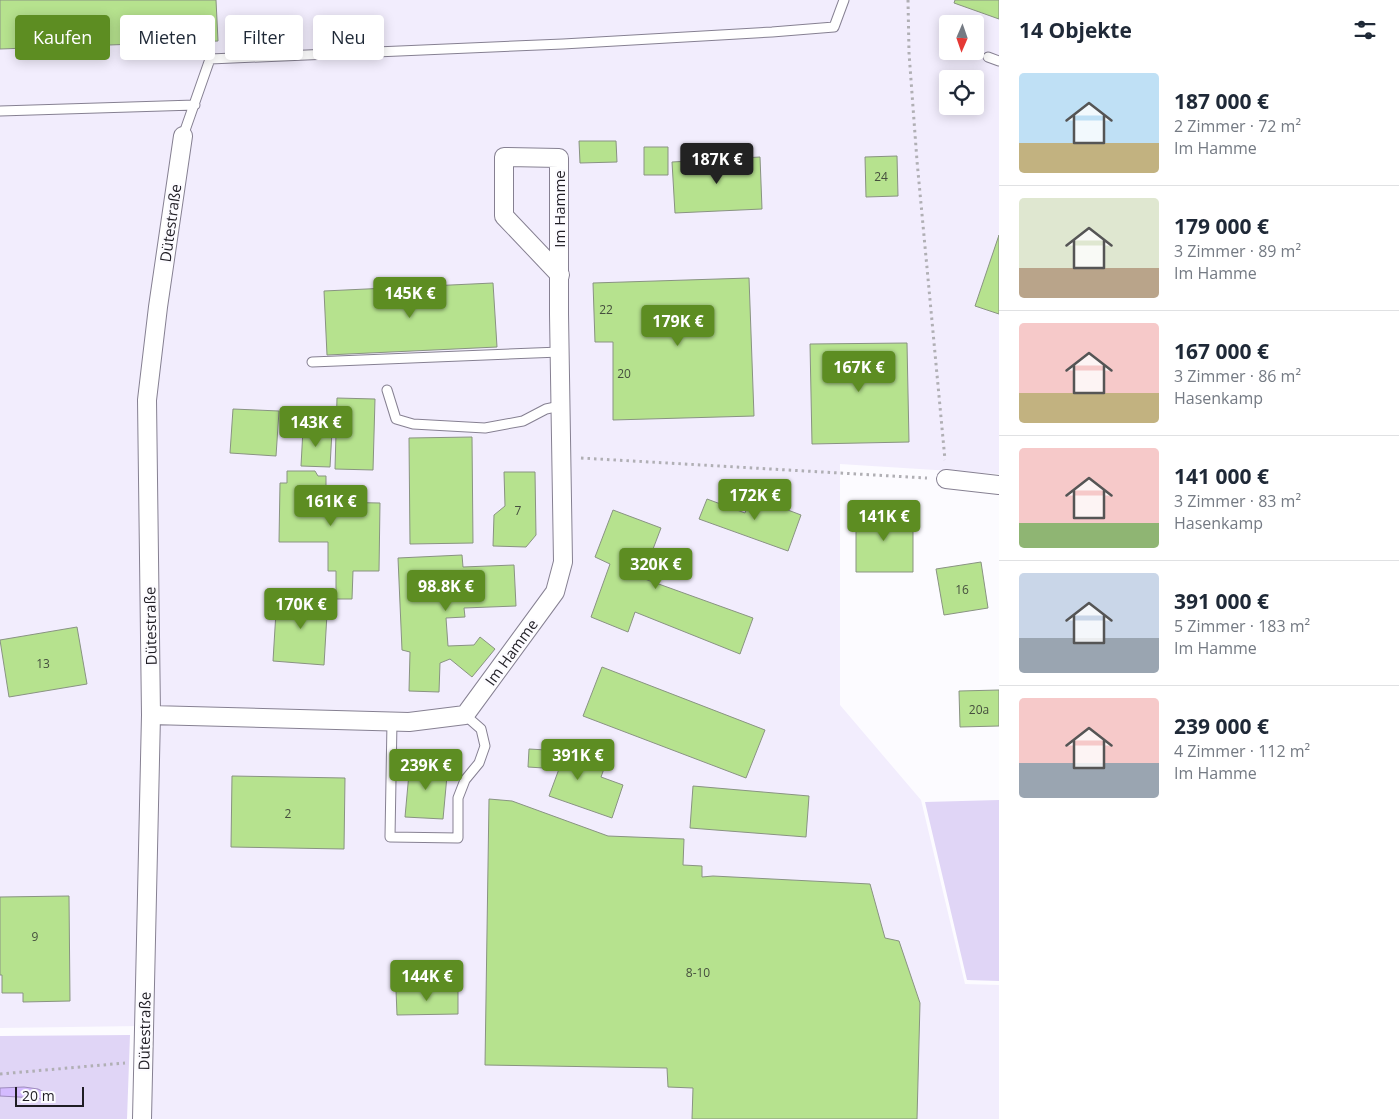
<!DOCTYPE html>
<html lang="de">
<head>
<meta charset="utf-8">
<style>
  body { margin:0; font-family:"Open Sans",sans-serif; background:#f6f6f7; color:#1f2937; height:100vh; display:flex; flex-direction:column; font-size:19px; white-space:nowrap }
  * { box-sizing:border-box; margin:0 }
  p { font-size:16px; color:#747a83 }
  .icon { flex:none; width:28px; height:28px; fill:none; stroke:currentColor; stroke-width:2; stroke-linecap:round; stroke-linejoin:round }
  .map { position:relative; flex:1; overflow:hidden }
  .details { display:flex; flex-direction:column; background:#fff; width:400px }
  .details>* { flex:none }
  .top-card { position:absolute; left:15px; top:15px; width:475px; height:45px; display:flex; gap:10px }
  .needle { width:32px; rotate:182deg }
  .tools { position:absolute; left:939px; top:15px; display:grid; gap:10px }
  .tools a { display:grid; place-items:center; width:45px; height:45px; border-radius:5px; background:#fff; box-shadow:0 2px 12px #0003; font-size:25px }
  .scale { position:absolute; left:15px; bottom:12px; width:69px; box-sizing:border-box; padding-left:5px; border:2px solid #1f1d24; border-top:0; font-size:14px; line-height:18px; white-space:nowrap; color:#1f1d24; -webkit-text-stroke:4px #fcfbff; paint-order:stroke }
  .price { position:absolute; translate:-50% -42px; padding:0 11px; border-radius:5px; background:#5d8d22; color:#fff; font-size:16px; line-height:32px; filter:drop-shadow(0 1px 2px #0008) }
  .price::after { content:''; position:absolute; left:50%; top:30px; width:15px; height:11px; margin-left:-8px; background:inherit; clip-path:polygon(0 0,100% 0,50% 100%) }
  .price.current { background:#222; color:#fff }
  ul { padding:0; list-style:none }
  li { display:flex; align-items:center; gap:15px; height:125px; padding:0 20px }
  li+li { border-top:1px solid #e0e1e3 }
  li span { display:grid; place-items:center; flex:none; width:140px; height:100px; border-radius:5px; color:#555 }
  li>.icon { margin-inline-start:auto }
  span .icon { width:60px; height:60px; fill:#fffc; stroke-width:1 }
  li b { font-size:21px }
  h2 { display:flex; justify-content:space-between; align-items:center; height:60px; padding:0 20px; font-size:21px }
  .pill { padding:0 18px; border-radius:5px; background:#fff; box-shadow:0 2px 12px #0003; font-size:18px; line-height:45px }
  .pill.current { background:#5d8d22; color:#fff }
  main { display:flex; flex:1; min-height:0 }
  .map>svg:first-child { display:block }
  .built { fill:#f2edfd; fill-rule:evenodd }
  .green { fill:#e0d5f6 }
  .water { fill:#d4bbff; stroke:#9e8cbd }
  .building { fill:#b6e28e; stroke:#899382 }
  .lines { fill:none; stroke-linecap:round; stroke-linejoin:round }
  .service-casing { stroke:#868092; stroke-width:11 }
  .minor-casing { stroke:#868092; stroke-width:20 }
  .path { stroke:#b0afb4; stroke-width:3; stroke-dasharray:2.5 4; stroke-linecap:butt }
  .service { stroke:#fff; stroke-width:9 }
  .minor { stroke:#fff; stroke-width:18 }
  .labels { text-anchor:middle; dominant-baseline:central; stroke-width:4.5; stroke-linejoin:round; paint-order:stroke }
  .number-label { font-size:12px; fill:#454e3e }
  .street-label { font-size:15px; fill:#1f1d24; stroke:#fcfbff }
</style>
</head>
<body>
<main>
<div class="map">
<svg width="999" height="1119" viewBox="0 0 999 1119">
  <rect width="100%" height="100%" fill="#fcfbff"/>
  <path class="built" d="M0 0H999V474L840 464V705L921 800 965 984 999 985V1119H137L140 1026 0 1028ZM948 24H975V51H948ZM948 79H975V106H948Z"/>
  <path class="green" d="M999 800V981L967 980 925 802Z
    M130 1035 127 1119H0V1036Z"/>
  <path class="water" d="M24 1087 38 1089 54 1097 50 1102 37 1098 0 1096V1088Z"/>
  <path class="building" d="M0 0H216L218 41 0 49Z
    M955 0H999V19L954 3Z
    M579 141H616L617 162 580 163Z
    M644 147H668V175H644Z
    M897 156 898 196 866 197 865 157Z
    M760 157 762 209 675 213 672 162Z
    M999 235V314L975 306Z
    M749 278 754 416 613 420V342H595L593 283Z
    M493 283 497 347 327 355 324 291Z
    M907 343 909 442 812 444 810 344Z
    M337 398 375 399 373 470 335 469Z
    M233 409 279 411 276 456 230 453Z
    M303 429 332 431 330 467 301 466Z
    M472 437 473 543 410 544 409 438Z
    M287 471H315L318 476H326V502L380 503 379 571H353L352 599H336V571H328V542H279L280 483H287Z
    M504 472H535L536 535 526 547 493 546 494 515 505 506Z
    M751 496 801 515 788 551 699 519 707 499 745 513Z
    M613 510 661 528 642 578 753 618 740 654 635 612 628 632 591 617 610 564 595 557Z
    M856 513H913V572H856Z
    M462 555 463 567 514 565 516 606 464 608 465 617 446 618 448 646 474 645 480 637 495 649 472 677 450 659 440 663 439 692 409 691 410 652 402 650 398 558Z
    M981 562 988 608 944 615 936 569Z
    M277 595 328 597 324 665 273 661Z
    M77 627 87 684 9 697 0 640Z
    M602 667 765 730 746 778 583 716Z
    M999 690V726L960 727 959 691Z
    M529 749 564 751 605 766 601 777 623 785 612 818 549 796 559 769 528 767Z
    M410 762 448 765 443 819 405 817Z
    M232 776 345 778 344 849 231 847Z
    M693 786 809 796 806 837 690 828Z
    M489 799 512 801 608 836 684 839 683 865 702 866V877L713 876 870 884 885 938 899 941 920 1003 917 1119H692L693 1088 668 1087 667 1068 485 1065Z
    M69 896 70 1001 23 1002V993H2V975H0V897Z
    M458 989V1014L397 1015 396 990Z"/>
  <g class="lines">
    <g class="service-casing">
      <path id="service" d="M988 57 999 61
        M0 111 195 105
        M183 136 210 59 563 44 772 32 834 27 844 0
        M312 362 560 352
        M387 390 396 419 413 424 485 428 523 421 546 409 560 406
        M392 722 390 837 458 838V798L465 780 479 763 485 746 481 729 465 715"/>
    </g>
    <g class="minor-casing">
      <path id="minor" d="M946 479 999 485
        M151 715 409 722 465 715 555 592 563 562 559 314V158L504 157V216L560 275
        M142 1119 151 715 147 400 158 307 183 136"/>
    </g>
    <path class="path" d="M908 0 909 53 917 161 945 460
      M581 458 927 478
      M0 1074 125 1063"/>
    <use href="#service" class="service"/>
    <use href="#minor" class="minor"/>
  </g>
  <g class="labels">
    <g class="number-label">
      <text x="881" y="176">24</text>
      <text x="606" y="309">22</text>
      <text x="624" y="373">20</text>
      <text x="518" y="510">7</text>
      <text x="962" y="589">16</text>
      <text x="43" y="663">13</text>
      <text x="979" y="709">20a</text>
      <text x="288" y="813">2</text>
      <text x="35" y="936">9</text>
      <text x="698" y="972">8-10</text>
    </g>
    <g class="street-label">
      <text transform="translate(559 209) rotate(-90)">Im Hamme</text>
      <text transform="translate(170 223) rotate(-82)">Dütestraße</text>
      <text transform="translate(150 626) rotate(-91)">Dütestraße</text>
      <text transform="translate(511 652) rotate(-54)">Im Hamme</text>
      <text transform="translate(144 1031) rotate(-89)">Dütestraße</text>
    </g>
  </g>
</svg>
<div class="tools">
<a><svg class="needle" viewBox="-14 -14 28 28"><path d="M0-13l5 13h-10z" fill="#e53935"/><path d="M0 13l5-13h-10z" fill="#747a83"/></svg></a>
<a><svg class="icon" aria-label="locate" viewBox="0 0 24 24"><circle cx="12" cy="12" r="6"/><path d="M12 2v4M12 18v4M2 12h4M18 12h4"/></svg></a>
</div>
<div class="scale">20 m</div>
<b class="price current" style="left:717px;top:185px">187K €</b>
<b class="price" style="left:410px;top:319px">145K €</b>
<b class="price" style="left:678px;top:347px">179K €</b>
<b class="price" style="left:859px;top:393px">167K €</b>
<b class="price" style="left:316px;top:448px">143K €</b>
<b class="price" style="left:755px;top:521px">172K €</b>
<b class="price" style="left:331px;top:527px">161K €</b>
<b class="price" style="left:884px;top:542px">141K €</b>
<b class="price" style="left:656px;top:590px">320K €</b>
<b class="price" style="left:446px;top:612px">98.8K €</b>
<b class="price" style="left:301px;top:630px">170K €</b>
<b class="price" style="left:578px;top:781px">391K €</b>
<b class="price" style="left:426px;top:791px">239K €</b>
<b class="price" style="left:427px;top:1002px">144K €</b>
<div class="top-card">
<a class="pill current">Kaufen</a>
<a class="pill">Mieten</a>
<a class="pill">Filter</a>
<a class="pill">Neu</a>
</div>
</div>
<section class="details">
<h2>14 Objekte<svg class="icon" aria-label="filters" viewBox="0 0 24 24"><path d="M4 7h16M4 17h16"/><circle cx="9" cy="7" r="2"/><circle cx="15" cy="17" r="2"/></svg></h2>
<ul>
<li><span style="background:linear-gradient(#bfe0f5 70%,#c2b280 0)"><svg class="icon" aria-label="home" viewBox="0 0 24 24"><path d="M3 11l9-7 9 7M6 9v11h12V9"/></svg></span><div><b>187 000 €</b><p>2 Zimmer · 72 m²</p><p>Im Hamme</p></div></li>
<li><span style="background:linear-gradient(#dfe7d0 70%,#b9a48a 0)"><svg class="icon" aria-label="home" viewBox="0 0 24 24"><path d="M3 11l9-7 9 7M6 9v11h12V9"/></svg></span><div><b>179 000 €</b><p>3 Zimmer · 89 m²</p><p>Im Hamme</p></div></li>
<li><span style="background:linear-gradient(#f6c9c9 70%,#c2b280 0)"><svg class="icon" aria-label="home" viewBox="0 0 24 24"><path d="M3 11l9-7 9 7M6 9v11h12V9"/></svg></span><div><b>167 000 €</b><p>3 Zimmer · 86 m²</p><p>Hasenkamp</p></div></li>
<li><span style="background:linear-gradient(#f6c9c9 75%,#8fb573 0)"><svg class="icon" aria-label="home" viewBox="0 0 24 24"><path d="M3 11l9-7 9 7M6 9v11h12V9"/></svg></span><div><b>141 000 €</b><p>3 Zimmer · 83 m²</p><p>Hasenkamp</p></div></li>
<li><span style="background:linear-gradient(#c9d6e8 65%,#9aa5b1 0)"><svg class="icon" aria-label="home" viewBox="0 0 24 24"><path d="M3 11l9-7 9 7M6 9v11h12V9"/></svg></span><div><b>391 000 €</b><p>5 Zimmer · 183 m²</p><p>Im Hamme</p></div></li>
<li><span style="background:linear-gradient(#f6c9c9 65%,#9aa5b1 0)"><svg class="icon" aria-label="home" viewBox="0 0 24 24"><path d="M3 11l9-7 9 7M6 9v11h12V9"/></svg></span><div><b>239 000 €</b><p>4 Zimmer · 112 m²</p><p>Im Hamme</p></div></li>
</ul>
</section>
</main>
</body>
</html>
